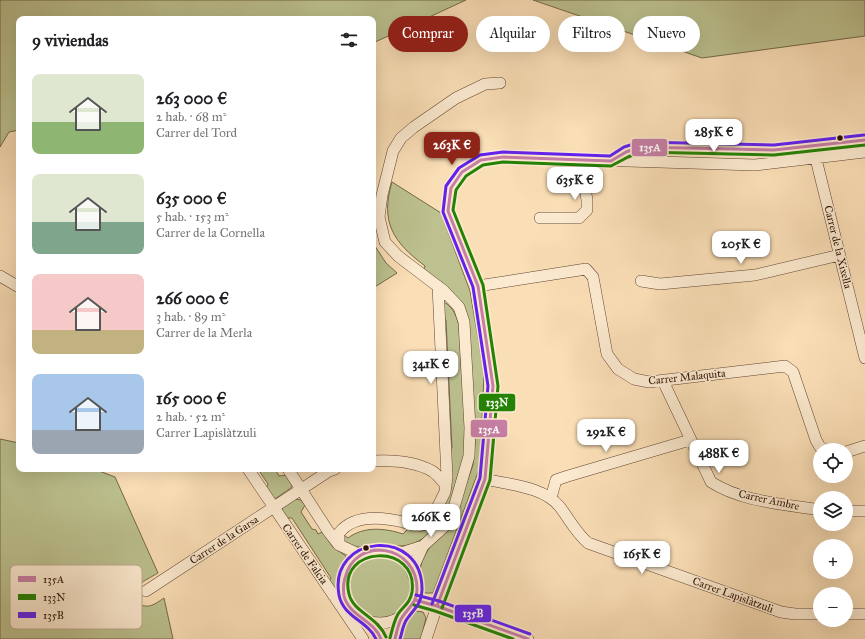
<!DOCTYPE html>
<html lang="es">
<head>
<meta charset="utf-8">
<style>
  body { margin:0; font-family:"IM FELL Great Primer",serif; background:#f2f2f2; color:#202124; height:100vh; display:flex; flex-direction:column; font-size:15px; white-space:nowrap }
  * { box-sizing:border-box; margin:0 }
  p { font-size:13px; color:#757577 }
  .icon { flex:none; width:22px; height:22px; fill:none; stroke:currentColor; stroke-width:2; stroke-linecap:round; stroke-linejoin:round }
  .map { position:relative; flex:1; overflow:hidden }
  .details { position:absolute; left:16px; top:16px; width:360px; height:456px; display:flex; flex-direction:column; background:#fff; border-radius:8px; box-shadow:0 4px 16px #0002 }
  .details>* { flex:none }
  .guide { position:absolute; left:388px; top:16px; width:380px; height:36px; display:flex; gap:8px }
  .buttons { position:absolute; left:813px; top:443px; display:grid; gap:8px }
  .buttons a { display:grid; place-items:center; width:40px; height:40px; border-radius:50%; background:#fff; box-shadow:0 4px 16px #0002; font-size:20px }
  .price { position:absolute; translate:-50% -34px; padding:0 9px; border-radius:8px; background:#fff; color:#222; font-size:13px; line-height:26px; filter:drop-shadow(0 1px 2px #0008) }
  .price::after { content:''; position:absolute; left:50%; top:24px; width:12px; height:9px; margin-left:-6px; background:inherit; clip-path:polygon(0 0,100% 0,50% 100%) }
  .price.current { background:#8f2418; color:#fff }
  ul { padding:0; list-style:none }
  li { display:flex; align-items:center; gap:12px; height:100px; padding:0 16px }
  li span { display:grid; place-items:center; flex:none; width:112px; height:80px; border-radius:8px; color:#555 }
  li>.icon { margin-inline-start:auto }
  span .icon { width:48px; height:48px; fill:#fffc; stroke-width:1 }
  li b { font-size:17px }
  h2 { display:flex; justify-content:space-between; align-items:center; height:48px; padding:0 16px; font-size:17px }
  .pill { padding:0 14px; border-radius:18px; background:#fff; box-shadow:0 4px 16px #0002; font-size:14px; line-height:36px }
  .pill.current { background:#8f2418; color:#fff }
  .map>svg:first-child { display:block }
  .green { fill:#bcc18f; stroke:#746949 }
  .lines { fill:none; stroke-linecap:round; stroke-linejoin:round }
  .minor-casing { stroke:#604430; stroke-width:12 }
  .minor { stroke:#fcead0; stroke-width:11 }
  .bus-1-casing { stroke:#fcead0; stroke-width:6 }
  .bus-2-casing { stroke:#fcead0; stroke-width:6 }
  .bus-3-casing { stroke:#fcead0; stroke-width:6 }
  .bus-1 { stroke:#c67ea5; stroke-width:3 }
  .bus-2 { stroke:#248204; stroke-width:3 }
  .bus-3 { stroke:#6321f0; stroke-width:3 }
  .bus-dot { fill:#2c1103; stroke:#fcead0; stroke-width:1.5 }
  .labels { text-anchor:middle; dominant-baseline:central; stroke-width:3; stroke-linejoin:round; paint-order:stroke }
  .street-label { font-size:11px; fill:#2c1103; stroke:#fcead0 }
  .key { fill:#fcead0; stroke:#bea992; stroke-width:1 }
  .key-label { font-size:11px; fill:#2c1103 }
  .line-badge { stroke:#fcead0; stroke-width:1.5 }
  .badge-label { font-size:11px; text-anchor:middle; font-weight:bold; fill:#fff }
</style>
</head>
<body>
<div class="map">
<svg width="865" height="639" viewBox="0 0 865 639">
  <rect width="100%" height="100%" fill="#fadeb6"/>
  <filter id="stains"><feTurbulence type="fractalNoise" baseFrequency=".005" numOctaves="4"/><feColorMatrix values="0 0 0 0 .2 0 0 0 0 .09 0 0 0 0 .02 0 0 0 .5 -.17"/></filter>
  <radialGradient id="worn" r=".72"><stop offset=".6" stop-color="#630" stop-opacity="0"/><stop offset="1" stop-color="#630" stop-opacity=".3"/></radialGradient>
  <path class="green" d="M0 0H466L373 43V19H19V130L9 132 0 147Z
    M533 0H865V36L702 58Z
    M392 182 441 213 470 291 484 374 480 467 433 593H425L421 588 420 570 422 561 429 548 452 524 473 465 475 442 468 323 423 271 425 266C393 242 380 222 392 182Z
    M373 243 386 263 397 273 373 288Z
    M444 302C453 307 457 317 459 326L466 441C464 461 454 503 443 520 436 531 422 541 409 545 399 547 389 545 379 545 361 546 362 550 343 543L344 535 348 538C364 526 385 528 403 534L408 529C415 529 423 531 430 528 444 520 445 469 446 453L452 448 446 320 438 316Z
    M0 439 19 443V469H94L115 477 158 573C145 581 128 586 138 603 148 610 155 604 164 598L173 639H0Z
    M258 469H275L279 476 287 475 292 485V487L275 499 265 491 268 484Z
    M295 499 301 500 305 505 301 512 312 529 316 530 318 534 322 532 333 547 346 556V562L339 576 337 593 327 585 331 578 292 518H284L281 513 283 507Z
    M348 587a31 31 0 1 1 62 0a31 31 0 1 1-62 0Z
    M416 611 423 612 426 618 421 639H396L400 628Z"/>
  <g class="lines">
    <g class="minor-casing">
      <path id="minor" d="M816 159 865 358
        M611 161 626 152 640 147 774 150 810 147 865 140
        M540 218H579L587 210V200L580 160
        M0 276 19 287
        M641 281 660 284 755 275 840 255
        M478 286 586 269 593 277 607 354 618 369 634 379 649 382 785 366 793 372 816 440 820 447 826 450
        M663 381 711 482C742 502 784 504 820 510
        M846 452 865 446
        M373 461C392 460 416 462 432 471 437 474 442 481 446 485
        M248 469 363 639
        M288 469 328 531 339 545 361 555
        M485 479C509 485 543 486 560 507 569 519 576 533 588 543L781 612 795 614H820
        M551 498 556 480 568 476 690 440
        M846 511H865
        M339 545V533C354 514 382 517 403 522 408 523 414 526 418 526 422 526 427 523 430 522L445 492 447 477 438 286
        M423 546 445 526 453 511 469 456 470 428 464 322 459 307 444 291 398 256 385 242 379 217 382 195 393 151 401 138 414 127 456 98 485 84 500 83
        M343 586a37 37 0 1 1 74 0a37 37 0 1 1-74 0Z
        M398 554 423 546 413 568
        M146 591 329 471 335 469
        M415 600 437 606 528 639
        M846 614H865
        M368 622 380 635 381 639
        M395 639 401 617
        M426 639 437 606 485 479 493 386 478 286 448 211 451 188 462 172 481 160 503 157 755 165 865 152"/>
    </g>
    <use href="#minor" class="minor"/>
    <g class="bus-1-casing">
      <path id="bus-1" d="M415 600 437 606 528 639
        M437 606 485 479 493 386 478 286 448 211 451 188 462 172 481 160 503 157 611 161 626 152 640 147 774 150 865 140
        M381 639C374 620 349 616 344 596 343 589 343 584 345 578 355 535 418 544 417 590 417 602 409 607 403 616 398 622 397 632 395 639"/>
    </g>
    <g class="bus-2-casing">
      <path id="bus-2" d="M414 605 435 611 513 639
        M442 608 490 480 498 386 483 285 453 210 456 190 466 176 483 165 503 162 611 166 628 157 641 152 774 155 865 145
        M386 637C378 617 353 612 349 594 337 545 419 542 412 592 410 604 403 606 398 614 394 621 392 630 390 638"/>
    </g>
    <g class="bus-3-casing">
      <path id="bus-3" d="M416 595 439 601 530 634
        M432 604 480 478 488 386 473 287 443 212 446 186 459 168 480 155 503 152 610 156 624 147 640 142 774 145 864 135
        M376 639C368 621 343 617 339 595 328 534 423 526 422 590 422 603 414 609 407 619 403 624 402 633 400 639"/>
    </g>
    <use href="#bus-1" class="bus-1"/>
    <use href="#bus-2" class="bus-2"/>
    <use href="#bus-3" class="bus-3"/>
  </g>
  <g class="bus-dot">
    <circle cx="840" cy="138" r="3.5"/>
    <circle cx="366" cy="548" r="3.5"/>
  </g>
  <g class="labels">
    <g class="street-label">
      <text transform="translate(838 247) rotate(76)">Carrer de la Xixella</text>
      <text transform="translate(687 377) rotate(-6)">Carrer Malaquita</text>
      <text transform="translate(769 500) rotate(12)">Carrer Ambre</text>
      <text transform="translate(224 540) rotate(-33)">Carrer de la Garsa</text>
      <text transform="translate(305 554) rotate(55)">Carrer de Falcia</text>
      <text transform="translate(733 595) rotate(20)">Carrer Lapislàtzuli</text>
    </g>
  </g>
  <rect x="10" y="565" width="132" height="64" rx="6" class="key"/>
  <rect x="18" y="576" width="18" height="6" fill="#c67ea5"/>
  <rect x="18" y="594" width="18" height="6" fill="#248204"/>
  <rect x="18" y="612" width="18" height="6" fill="#6321f0"/>
  <g class="key-label">
    <text x="43" y="583">135A</text>
    <text x="43" y="601">133N</text>
    <text x="43" y="619">135B</text>
  </g>
  <g class="line-badge">
    <rect x="631" y="138" width="37" height="19" rx="4" fill="#c67ea5"/>
    <rect x="478" y="393" width="38" height="19" rx="4" fill="#248204"/>
    <rect x="470" y="419" width="38" height="19" rx="4" fill="#c67ea5"/>
    <rect x="454" y="604" width="38" height="19" rx="4" fill="#6321f0"/>
  </g>
  <g class="badge-label">
    <text x="650" y="151">135A</text>
    <text x="497" y="406">133N</text>
    <text x="489" y="433">135A</text>
    <text x="473" y="617">135B</text>
  </g>
  <rect width="100%" height="100%" filter="url(#stains)"/>
  <rect width="100%" height="100%" fill="url(#worn)"/>
</svg>
<div class="buttons">
<a><svg class="icon" aria-label="locate" viewBox="0 0 24 24"><circle cx="12" cy="12" r="6"/><path d="M12 2v4M12 18v4M2 12h4M18 12h4"/></svg></a>
<a><svg class="icon" aria-label="layers" viewBox="0 0 24 24"><path d="M12 4l9 5-9 5-9-5zM3 14l9 5 9-5"/></svg></a>
<a>+</a>
<a>−</a>
</div>
<b class="price" style="left:714px;top:153px">285K €</b>
<b class="price current" style="left:452px;top:166px">263K €</b>
<b class="price" style="left:575px;top:201px">635K €</b>
<b class="price" style="left:741px;top:265px">205K €</b>
<b class="price" style="left:431px;top:385px">341K €</b>
<b class="price" style="left:606px;top:453px">292K €</b>
<b class="price" style="left:719px;top:474px">488K €</b>
<b class="price" style="left:431px;top:538px">266K €</b>
<b class="price" style="left:642px;top:575px">165K €</b>
<div class="guide">
<a class="pill current">Comprar</a>
<a class="pill">Alquilar</a>
<a class="pill">Filtros</a>
<a class="pill">Nuevo</a>
</div>
<section class="details">
<h2>9 viviendas<svg class="icon" aria-label="filters" viewBox="0 0 24 24"><path d="M4 7h16M4 17h16"/><circle cx="9" cy="7" r="2"/><circle cx="15" cy="17" r="2"/></svg></h2>
<ul>
<li><span style="background:linear-gradient(#dfe7d0 60%,#8fb573 0)"><svg class="icon" aria-label="home" viewBox="0 0 24 24"><path d="M3 11l9-7 9 7M6 9v11h12V9"/></svg></span><div><b>263 000 €</b><p>2 hab. · 68 m²</p><p>Carrer del Tord</p></div></li>
<li><span style="background:linear-gradient(#dfe7d0 60%,#7fa58c 0)"><svg class="icon" aria-label="home" viewBox="0 0 24 24"><path d="M3 11l9-7 9 7M6 9v11h12V9"/></svg></span><div><b>635 000 €</b><p>5 hab. · 153 m²</p><p>Carrer de la Cornella</p></div></li>
<li><span style="background:linear-gradient(#f6c9c9 70%,#c2b280 0)"><svg class="icon" aria-label="home" viewBox="0 0 24 24"><path d="M3 11l9-7 9 7M6 9v11h12V9"/></svg></span><div><b>266 000 €</b><p>3 hab. · 89 m²</p><p>Carrer de la Merla</p></div></li>
<li><span style="background:linear-gradient(#a9c7e8 70%,#9aa5b1 0)"><svg class="icon" aria-label="home" viewBox="0 0 24 24"><path d="M3 11l9-7 9 7M6 9v11h12V9"/></svg></span><div><b>165 000 €</b><p>2 hab. · 52 m²</p><p>Carrer Lapislàtzuli</p></div></li>
</ul>
</section>
</div>
</body>
</html>
